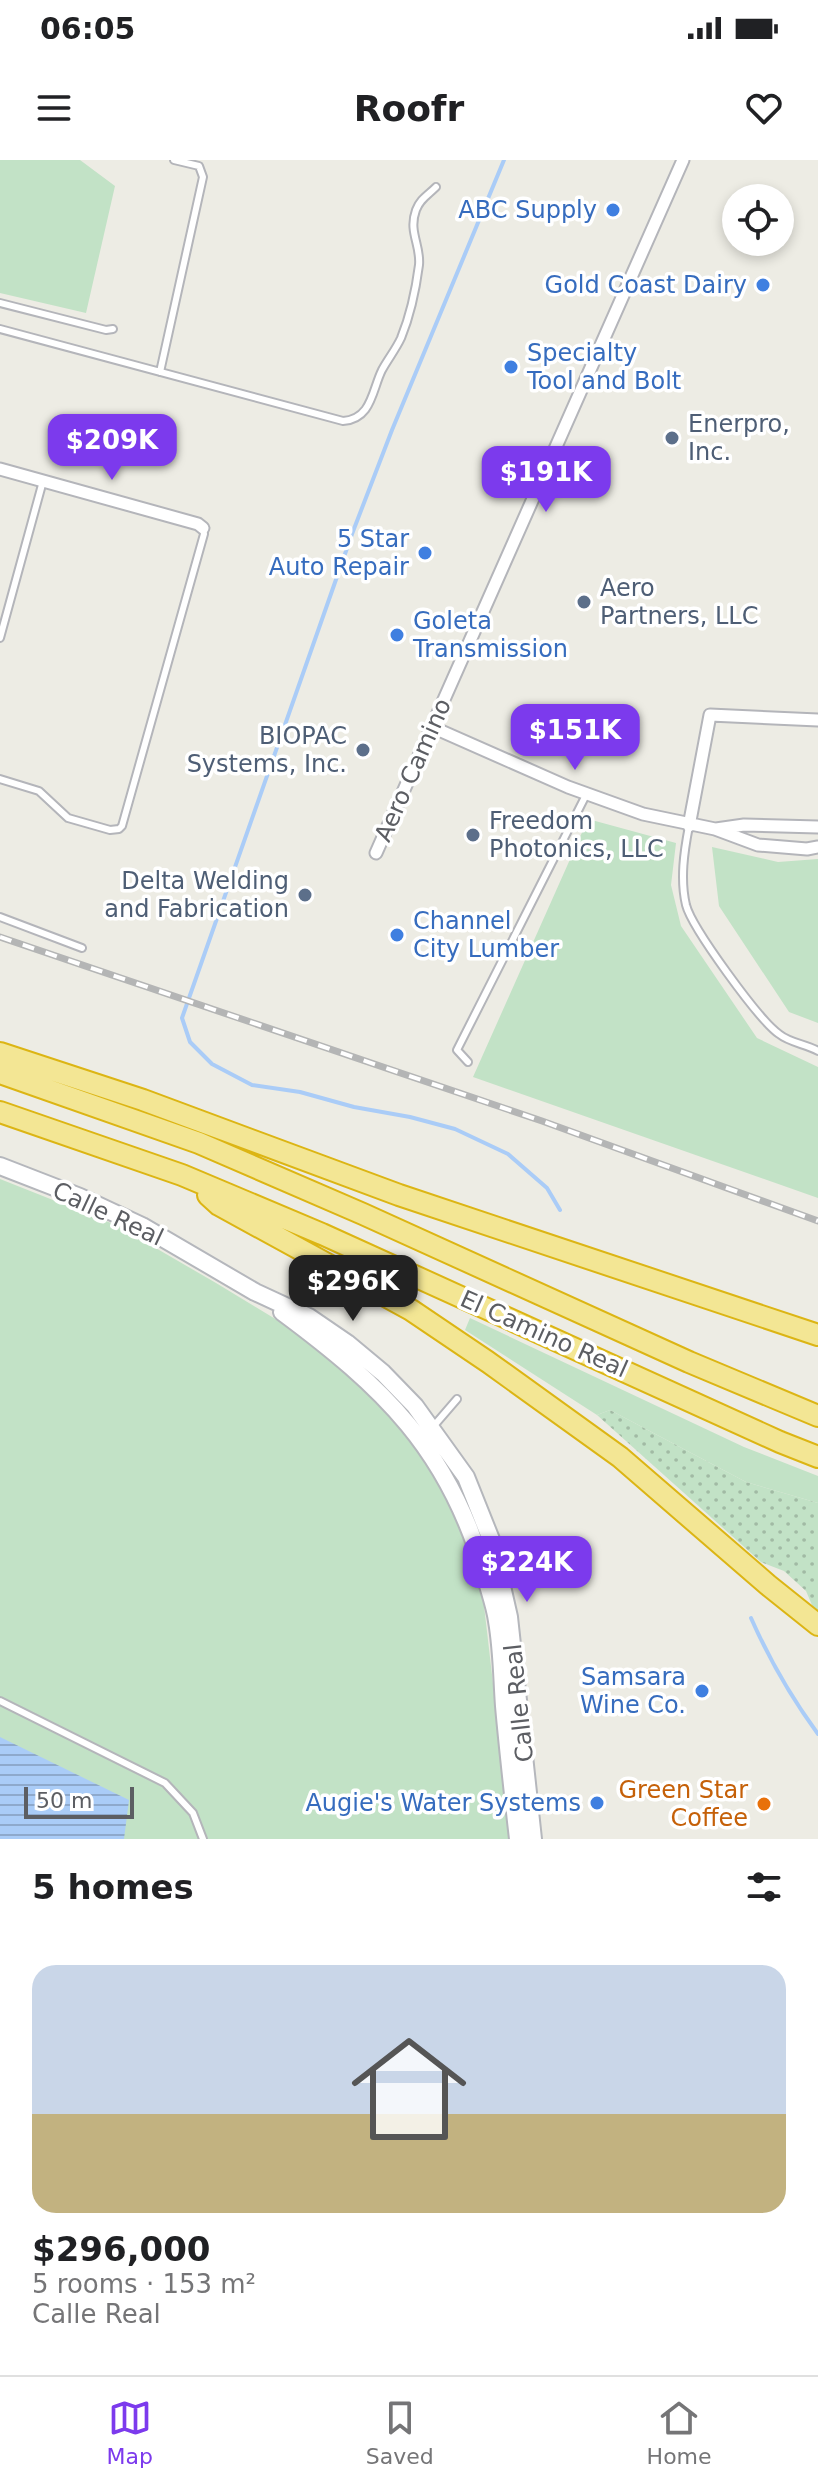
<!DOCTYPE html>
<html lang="en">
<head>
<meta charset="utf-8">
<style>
  body { margin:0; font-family:"DejaVu Sans",sans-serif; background:#f6f6f6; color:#202124; height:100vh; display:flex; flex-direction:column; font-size:30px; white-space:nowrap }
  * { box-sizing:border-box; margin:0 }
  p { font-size:26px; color:#757577 }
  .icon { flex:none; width:44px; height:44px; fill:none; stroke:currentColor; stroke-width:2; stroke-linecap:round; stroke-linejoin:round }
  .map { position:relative; height:1679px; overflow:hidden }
  .drawer { display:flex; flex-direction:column; background:#fff; flex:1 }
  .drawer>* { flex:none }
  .tools { position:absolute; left:722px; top:24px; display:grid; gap:16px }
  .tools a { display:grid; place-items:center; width:72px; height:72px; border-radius:50%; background:#fff; box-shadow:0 4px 12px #0003; font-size:40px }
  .scale { position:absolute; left:24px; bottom:20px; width:110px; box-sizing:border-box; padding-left:8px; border:4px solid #5c5e63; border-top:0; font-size:22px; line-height:28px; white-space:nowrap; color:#5c5e63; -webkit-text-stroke:6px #fff; paint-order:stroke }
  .price { position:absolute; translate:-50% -68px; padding:0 18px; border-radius:16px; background:#7c3aed; color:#fff; font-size:26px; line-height:52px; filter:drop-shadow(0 2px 4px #0008) }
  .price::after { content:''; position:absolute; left:50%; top:48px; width:24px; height:18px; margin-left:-12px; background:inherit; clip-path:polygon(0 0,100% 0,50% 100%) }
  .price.active { background:#222; color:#fff }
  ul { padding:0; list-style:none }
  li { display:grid; align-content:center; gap:16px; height:424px; padding:0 32px }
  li+li { border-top:2px solid #e0e0e0 }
  li span { display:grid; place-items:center; height:248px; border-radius:24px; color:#555 }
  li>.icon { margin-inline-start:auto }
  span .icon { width:144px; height:144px; fill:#fffc; stroke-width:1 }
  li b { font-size:34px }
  h2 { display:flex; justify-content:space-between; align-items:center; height:96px; padding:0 32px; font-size:34px }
  .status { display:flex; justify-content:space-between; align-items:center; height:56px; padding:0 40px; background:#fff; direction:ltr }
  .status svg { height:22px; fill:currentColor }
  header { display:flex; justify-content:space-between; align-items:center; height:104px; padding:0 32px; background:#fff; font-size:36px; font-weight:600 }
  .dock { display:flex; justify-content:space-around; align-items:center; height:112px; border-top:2px solid #e0e0e0; background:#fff; font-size:22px; color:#757577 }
  .dock a { display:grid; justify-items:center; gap:4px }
  .dock .active { color:#7c3aed }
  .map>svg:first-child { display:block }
  .green { fill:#c2e2c6 }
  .garden { fill:url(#garden-dots) }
  .water { fill:url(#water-rules) }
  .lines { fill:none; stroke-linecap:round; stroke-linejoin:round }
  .stream { stroke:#aaccf7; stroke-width:4 }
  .service-casing { stroke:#b4b5ba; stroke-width:10 }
  .minor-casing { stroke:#b4b5ba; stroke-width:15 }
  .secondary-casing { stroke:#b5b7bc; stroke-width:20 }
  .motorway-casing { stroke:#dcb514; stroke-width:24 }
  .service { stroke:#fff; stroke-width:6 }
  .minor { stroke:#fff; stroke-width:11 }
  .secondary { stroke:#fff; stroke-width:16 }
  .motorway { stroke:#f3e694; stroke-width:20 }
  .rail-casing { stroke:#b4b5b5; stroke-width:7 }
  .rail { stroke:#fff; stroke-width:4; stroke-dasharray:12; stroke-linecap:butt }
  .shop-dot { fill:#3f7fe0; stroke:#fff; stroke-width:3 }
  .service-dot { fill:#5c6f8a; stroke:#fff; stroke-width:3 }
  .food-dot { fill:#e8710a; stroke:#fff; stroke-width:3 }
  .labels { text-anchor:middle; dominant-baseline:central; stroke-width:7; stroke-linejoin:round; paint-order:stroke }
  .shop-label { font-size:24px; fill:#366cbe; stroke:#fff; text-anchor:end }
  .service-label { font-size:24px; fill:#4e5e75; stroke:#fff; text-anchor:start }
  .street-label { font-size:24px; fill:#5c5e63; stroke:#fff }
  .food-label { font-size:24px; fill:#c56008; stroke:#fff; text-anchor:end }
</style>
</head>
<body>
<div class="status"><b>06:05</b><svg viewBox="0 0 49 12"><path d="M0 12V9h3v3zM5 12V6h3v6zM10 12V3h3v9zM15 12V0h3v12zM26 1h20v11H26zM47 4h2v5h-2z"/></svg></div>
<header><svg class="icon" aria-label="menu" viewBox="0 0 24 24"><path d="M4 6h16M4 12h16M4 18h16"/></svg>Roofr<svg class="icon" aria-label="heart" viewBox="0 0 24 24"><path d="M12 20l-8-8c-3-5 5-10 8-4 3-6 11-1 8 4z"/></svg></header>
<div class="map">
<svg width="818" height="1679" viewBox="0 0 818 1679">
  <defs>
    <pattern id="garden-dots" width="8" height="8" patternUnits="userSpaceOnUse" patternTransform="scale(2)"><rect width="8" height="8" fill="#c2e2c6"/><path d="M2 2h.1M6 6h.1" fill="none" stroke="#a1baa4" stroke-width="1.8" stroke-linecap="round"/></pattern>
    <pattern id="water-rules" width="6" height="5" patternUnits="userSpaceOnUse" patternTransform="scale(2)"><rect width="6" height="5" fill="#aaccf7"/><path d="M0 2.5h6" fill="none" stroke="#8ea9cc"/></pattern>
  </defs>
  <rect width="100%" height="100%" fill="#edece4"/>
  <path class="green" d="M0 0H80L115 26 86 153 0 133Z
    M588 659 676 683 671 725 681 766 757 878 818 907V1038L473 917Z
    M712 687 778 702 818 699V863L789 852 719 746Z
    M0 1019 116 1065 216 1123 282 1163 344 1211 397 1261 436 1316 467 1378 483 1437 511 1679H0Z
    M470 1158 744 1287 818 1316V1343L746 1322 610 1250 597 1255 465 1170Z"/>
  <path class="garden" d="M610 1250 746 1322 818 1343V1451L812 1445 806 1431 784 1411 761 1402 597 1255Z"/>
  <path class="water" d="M0 1577 129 1640 124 1679H0Z"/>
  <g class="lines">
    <path class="stream" d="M504 0 392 270 352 374 182 858 190 882 212 904 252 925 300 932 354 947 410 957 455 969 508 994 547 1028 560 1050
      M751 1458C770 1501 790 1536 818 1574"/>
    <g class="service-casing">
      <path id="service" d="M0 143 106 170 113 169
        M0 169 343 261C372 259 372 230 382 210 388 199 396 189 401 178 410 156 416 128 419 105 421 85 408 72 416 50 420 39 428 35 436 27
        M160 212 203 17 199 6 174 0
        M0 478 43 321
        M0 619 39 631 68 658 110 670 119 669 122 666 204 374 203 368
        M689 666C684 692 680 719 686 745 692 768 759 860 779 874 790 883 806 884 818 891
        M0 757 82 788
        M468 902 457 890 586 635
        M432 1268 457 1239
        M0 1541 165 1623 193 1653 203 1679"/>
    </g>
    <g class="minor-casing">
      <path id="minor" d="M0 309 198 364 203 368
        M432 567 568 627 643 654 715 669 758 685 807 689 818 687
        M689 666 710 555 818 560
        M716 669 744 665 818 667
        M376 693 683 0"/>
    </g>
    <g class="secondary-casing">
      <path id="secondary" d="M0 1006 80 1037 142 1066 255 1132 309 1157 347 1183 383 1213 415 1246 466 1317 492 1382 509 1457 533 1679
        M282 1152C383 1227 449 1289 485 1415 489 1430 495 1446 497 1461 502 1489 502 1518 504 1546 508 1591 513 1635 518 1679"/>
    </g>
    <g class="motorway-casing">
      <path id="motorway" d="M0 893 143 940 399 1035 818 1175
        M0 913 199 983 363 1054 689 1202 818 1256
        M0 952 182 1015 322 1074 780 1282 818 1297
        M208 1035 219 1045 411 1150 488 1202 620 1297 768 1425 818 1465"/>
    </g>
    <use href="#service" class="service"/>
    <use href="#minor" class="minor"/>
    <use href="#secondary" class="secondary"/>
    <use href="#motorway" class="motorway"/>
    <g class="rail-casing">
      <path id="rail" d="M0 777 542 961 818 1061"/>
    </g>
    <use href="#rail" class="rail"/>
  </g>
  <g class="shop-dot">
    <circle cx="613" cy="50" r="8"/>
    <circle cx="763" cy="125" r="8"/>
    <circle cx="511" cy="207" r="8"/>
    <circle cx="425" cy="393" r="8"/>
    <circle cx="397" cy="475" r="8"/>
    <circle cx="397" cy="775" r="8"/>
    <circle cx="702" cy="1531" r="8"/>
    <circle cx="597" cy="1643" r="8"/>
  </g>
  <g class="service-dot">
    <circle cx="672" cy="278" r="8"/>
    <circle cx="584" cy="442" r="8"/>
    <circle cx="363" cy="590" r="8"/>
    <circle cx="473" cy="675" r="8"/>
    <circle cx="305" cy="735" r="8"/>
  </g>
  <circle class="food-dot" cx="764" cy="1644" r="8"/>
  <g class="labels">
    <g class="shop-label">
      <text x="597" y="50">ABC Supply</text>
      <text x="747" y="125">Gold Coast Dairy</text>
      <text x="527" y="193" text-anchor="start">Specialty<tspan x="527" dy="28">Tool and Bolt</tspan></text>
      <text x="409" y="379">5 Star<tspan x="409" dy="28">Auto Repair</tspan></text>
      <text x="413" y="461" text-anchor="start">Goleta<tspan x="413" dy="28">Transmission</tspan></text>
      <text x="413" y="761" text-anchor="start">Channel<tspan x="413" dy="28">City Lumber</tspan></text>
      <text x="686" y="1517">Samsara<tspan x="686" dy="28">Wine Co.</tspan></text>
      <text x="581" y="1643">Augie's Water Systems</text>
    </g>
    <g class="service-label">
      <text x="688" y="264">Enerpro,<tspan x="688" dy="28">Inc.</tspan></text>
      <text x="600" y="428">Aero<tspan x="600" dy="28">Partners, LLC</tspan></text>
      <text x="347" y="576" text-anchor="end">BIOPAC<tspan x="347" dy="28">Systems, Inc.</tspan></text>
      <text x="489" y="661">Freedom<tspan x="489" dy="28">Photonics, LLC</tspan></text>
      <text x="289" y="721" text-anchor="end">Delta Welding<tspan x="289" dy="28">and Fabrication</tspan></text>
    </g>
    <g class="street-label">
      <text transform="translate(413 610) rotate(-66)">Aero Camino</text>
      <text transform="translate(108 1054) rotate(25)">Calle Real</text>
      <text transform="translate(544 1174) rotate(24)">El Camino Real</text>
      <text transform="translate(519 1543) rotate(-96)">Calle Real</text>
    </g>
    <g class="food-label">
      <text x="748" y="1630">Green Star<tspan x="748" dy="28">Coffee</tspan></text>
    </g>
  </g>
</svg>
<div class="tools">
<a><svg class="icon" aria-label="locate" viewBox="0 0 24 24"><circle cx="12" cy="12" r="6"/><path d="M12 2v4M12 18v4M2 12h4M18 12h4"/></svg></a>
</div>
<div class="scale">50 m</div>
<b class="price" style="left:112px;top:322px">$209K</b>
<b class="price" style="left:546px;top:354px">$191K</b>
<b class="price" style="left:575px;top:612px">$151K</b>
<b class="price active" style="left:353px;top:1163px">$296K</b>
<b class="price" style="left:527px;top:1444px">$224K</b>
</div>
<section class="drawer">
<h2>5 homes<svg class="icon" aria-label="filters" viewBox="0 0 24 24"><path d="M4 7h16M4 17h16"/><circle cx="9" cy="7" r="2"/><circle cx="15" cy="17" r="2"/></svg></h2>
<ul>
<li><span style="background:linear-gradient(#c9d6e8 60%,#c2b280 0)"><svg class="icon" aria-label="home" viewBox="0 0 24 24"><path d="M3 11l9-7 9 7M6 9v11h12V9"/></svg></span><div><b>$296,000</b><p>5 rooms · 153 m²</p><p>Calle Real</p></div></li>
</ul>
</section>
<nav class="dock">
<a class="active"><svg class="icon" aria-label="map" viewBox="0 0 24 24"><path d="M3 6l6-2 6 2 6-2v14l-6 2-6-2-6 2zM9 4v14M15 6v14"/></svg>Map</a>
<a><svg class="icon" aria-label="saved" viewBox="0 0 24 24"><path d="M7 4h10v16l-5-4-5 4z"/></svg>Saved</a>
<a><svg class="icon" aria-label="home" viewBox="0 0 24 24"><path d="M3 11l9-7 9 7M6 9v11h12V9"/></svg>Home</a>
</nav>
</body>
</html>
